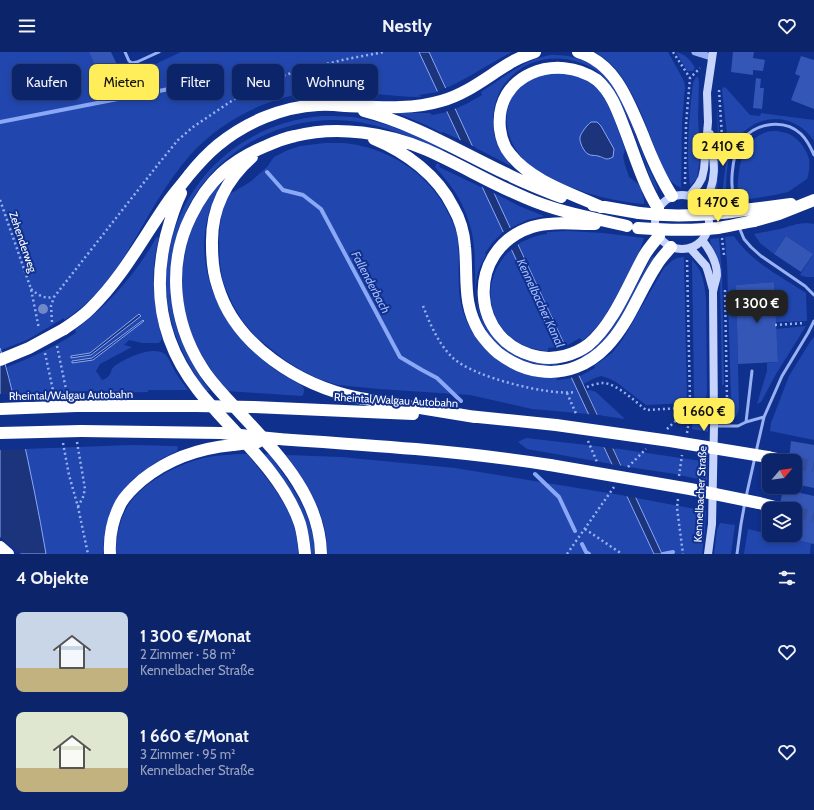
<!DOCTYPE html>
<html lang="de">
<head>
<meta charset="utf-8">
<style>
  body { margin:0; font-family:Cabin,sans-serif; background:#152c70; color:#f1f3f6; height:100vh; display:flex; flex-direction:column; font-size:15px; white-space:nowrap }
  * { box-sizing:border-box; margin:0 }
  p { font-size:13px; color:#9aa4c1 }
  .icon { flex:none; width:22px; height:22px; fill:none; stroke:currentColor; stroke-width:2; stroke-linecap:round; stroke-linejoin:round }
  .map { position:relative; height:502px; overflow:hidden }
  .side { display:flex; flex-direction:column; background:#0c246a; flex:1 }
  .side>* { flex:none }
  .banner { position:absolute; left:12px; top:12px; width:400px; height:36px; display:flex; gap:8px }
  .needle { width:26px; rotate:61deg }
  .controls { position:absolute; left:762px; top:402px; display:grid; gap:8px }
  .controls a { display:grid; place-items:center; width:40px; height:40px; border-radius:8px; background:#0c246a; box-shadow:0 2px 6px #0003,0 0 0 1px #2c417e; font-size:20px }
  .price { position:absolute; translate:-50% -34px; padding:0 9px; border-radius:8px; background:#ffed5a; color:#111; font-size:13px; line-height:26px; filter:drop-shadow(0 1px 2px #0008) }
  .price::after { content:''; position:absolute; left:50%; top:24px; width:12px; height:9px; margin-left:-6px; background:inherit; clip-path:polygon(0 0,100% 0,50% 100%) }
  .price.current { background:#222; color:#fff }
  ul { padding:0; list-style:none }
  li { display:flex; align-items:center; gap:12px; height:100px; padding:0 16px }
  li span { display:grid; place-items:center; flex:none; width:112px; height:80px; border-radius:8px; color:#555 }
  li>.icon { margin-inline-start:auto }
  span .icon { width:48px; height:48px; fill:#fffc; stroke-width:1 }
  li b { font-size:17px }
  h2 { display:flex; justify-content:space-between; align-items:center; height:48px; padding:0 16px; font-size:17px }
  .pill { padding:0 14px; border-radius:8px; background:#0c246a; box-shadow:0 2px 6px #0003,0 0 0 1px #2c417e; font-size:14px; line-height:36px }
  .pill.current { background:#ffed5a; color:#111 }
  header { display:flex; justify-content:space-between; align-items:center; height:52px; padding:0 16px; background:#0c246a; font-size:18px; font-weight:800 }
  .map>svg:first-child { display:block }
  .green { fill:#2147ae; fill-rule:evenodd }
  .water { fill:#1c347b; stroke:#8aa8f6 }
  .pier { fill:#10308e }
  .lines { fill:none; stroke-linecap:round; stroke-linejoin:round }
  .stream { stroke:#8aa8f6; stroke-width:4 }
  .building { fill:#3456b6 }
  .motorway-tunnel { stroke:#344f9f; stroke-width:12; stroke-dasharray:12 6; stroke-linecap:butt }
  .path { stroke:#98b1f3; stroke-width:2.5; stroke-dasharray:2 3; stroke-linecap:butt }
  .service { stroke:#98b1f3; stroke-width:3 }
  .tertiary { stroke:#98b1f3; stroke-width:7 }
  .secondary { stroke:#c7d5fd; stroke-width:8 }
  .motorway { stroke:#fff; stroke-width:12 }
  .motorway-bridge { stroke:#fff; stroke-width:12 }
  .tree { fill:#7188cb }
  .labels { text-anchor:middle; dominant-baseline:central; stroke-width:4; stroke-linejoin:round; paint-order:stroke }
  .street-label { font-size:11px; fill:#fff; stroke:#10308e }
  .water-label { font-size:12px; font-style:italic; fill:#a4bcfa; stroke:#10308e }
</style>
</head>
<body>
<header><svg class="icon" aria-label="menu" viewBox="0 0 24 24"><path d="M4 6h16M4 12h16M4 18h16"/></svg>Nestly<svg class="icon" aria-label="heart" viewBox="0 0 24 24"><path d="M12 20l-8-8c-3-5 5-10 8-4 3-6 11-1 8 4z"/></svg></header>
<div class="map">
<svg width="814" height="502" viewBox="0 0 814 502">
  <rect width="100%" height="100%" fill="#10308e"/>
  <path class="green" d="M0 0H89L105 36 181 0H419L438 40 419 43 421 45C387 45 354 37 321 39 300 40 281 46 262 53 236 64 211 80 192 101 162 134 143 176 119 213 104 234 87 254 64 268V266L27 288 1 298 0 296Z
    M429 0H512C490 11 469 26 446 36Z
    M595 0H668L684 29 685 35 682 70 681 136C677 134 672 131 669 127 663 119 660 108 656 99 648 78 640 55 628 35 620 20 609 8 595 0Z
    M676 0C685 2 691 8 695 16L693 19H687Z
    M551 3C610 1 624 52 641 97 644 104 646 111 649 117 653 125 657 132 658 140 652 132 648 120 645 110 634 82 621 39 598 20 570 0 530 2 508 28 504 32 501 36 499 41 493 54 492 68 494 82 496 90 499 98 504 104 506 107 509 110 511 114L472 94 455 57 468 51 482 43 481 40C503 26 524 7 551 3Z
    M570 19C577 23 585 27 592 31 608 43 618 79 625 97L623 105 625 113 629 125 638 132 641 136 644 148V152C606 149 567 137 535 117 505 97 495 56 524 31 526 30 528 27 531 25 536 23 562 20 570 19ZM601 74 614 97 604 107 598 104 589 103Z
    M696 25H698L699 30 698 64 700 106 697 126 690 134C686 99 689 65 693 31Z
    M723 35 726 36 750 63 760 64 761 61 814 68V89C800 67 772 60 750 75 744 79 738 84 735 90 726 107 725 133 727 151H722L723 135 727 100V82L722 38Z
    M717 51 720 96 716 152 710 153 716 126 718 90Z
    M447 60 461 88 443 80 442 81 426 73 397 61H430L432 63Z
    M322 64C332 64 343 64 353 65 384 69 411 82 439 94L444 97V98L442 99C402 81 362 64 317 69 262 74 209 109 186 160 181 172 178 184 175 197 174 204 172 211 171 218 169 232 170 247 173 260 178 289 193 315 210 339H206C186 311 171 281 167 247 164 229 167 208 171 190 189 119 249 70 322 64Z
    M777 79C780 80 783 80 786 81 797 84 806 96 809 107 810 113 809 121 807 127L788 140 775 143 738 149C737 125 738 92 764 81 768 79 772 79 777 79Z
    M325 91C331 91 338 91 344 91 386 95 427 120 446 157 450 165 455 174 457 183 461 206 456 230 461 252 471 296 512 328 556 326L557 328 572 326 589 362 532 357 470 343 379 337 338 333 319 327 301 318 285 308 255 284 242 268 233 253 226 237 222 226 220 211 219 187 220 174 222 161 225 151 230 142 250 130 267 115 274 105 288 98 300 94Z
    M437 111 440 113 439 115 483 136 503 180 493 190 485 201 486 203C483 209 480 214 478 220 468 259 495 303 534 310 541 311 549 310 556 311V313C540 315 520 310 507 300 503 297 499 294 495 290 465 259 481 215 471 177 464 150 453 135 435 115Z
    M219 132 220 134C191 187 204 244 243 289 253 300 265 311 277 319 282 323 301 332 303 335 305 339 304 341 302 344L227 339C212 320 199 301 190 279 173 231 184 170 219 132Z
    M494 141 519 154 544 164 527 168 510 176Z
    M806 171 814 172V225H806L800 223 813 202 786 184 774 202 760 191 754 182 780 177 797 172Z
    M568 179 603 181 644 186C640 201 632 214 625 228 613 250 602 274 582 289L580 286 566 294 518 192C527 187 537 183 547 182V180Z
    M734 184C751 210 780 224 806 241L807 269 775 270 774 230 736 233 739 355C739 360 736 367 730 368 728 368 726 368 723 367L724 357 729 354 731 347 727 210 725 185Z
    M158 185 159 186C149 221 154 252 162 287L160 290 158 291H142L129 288 124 293 132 295 100 312 96 319 102 328C114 324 108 318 116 313 126 306 153 293 165 302 170 307 172 315 176 321 179 327 184 332 188 338H148V340L95 341 94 339 13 342 7 315C31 306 54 295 76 281L75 278C107 254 137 221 156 186Z
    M719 186 722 221 724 332 722 334 720 221 718 210 711 192 710 187Z
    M512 197 558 295 548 296V299C535 298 523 295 513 287 498 276 488 254 491 235 491 231 493 227 494 223 497 214 504 203 512 197Z
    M654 204V207L618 270 611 281 604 289 594 299 583 306 580 305 594 296 600 290 610 279 618 267 651 206Z
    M684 205 687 351 646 353 616 330 608 326 601 324 595 326 583 332 580 324 595 316 594 314 612 301 623 287 664 216 673 208 677 206Z
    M692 208C703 218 705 234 706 249L707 341 706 346 699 350 695 349 694 345Z
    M806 274 776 322 761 350 757 352 767 319V311L778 310 776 277Z
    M814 285V388L770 379 771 371 789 324 810 290Z
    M590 338 596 340 625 367 598 363 587 339Z
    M696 359C709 359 708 370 708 380L692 377 693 362Z
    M526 386 604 395 612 412 527 397 518 390Z
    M131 393 176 394 178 395 177 399C153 410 124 430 113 454 106 469 103 486 103 502H46L39 463 25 397Z
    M613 396 708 410 707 429 675 422 622 414Z
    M241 402H247C270 430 299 463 298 502H116C116 485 120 466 129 452 145 429 178 412 204 406 216 403 228 403 241 402Z
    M264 402H269C292 434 313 461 315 502H311C309 461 288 434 264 402Z
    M286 403 341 405 455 416 627 444 654 502H327C329 467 307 430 286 403Z
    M636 446 706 459 705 476 702 502H662Z
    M720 471 735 473 731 502H714L717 478Z
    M748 477 769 482V483H774L786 486 787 483 797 484 801 489 811 491 810 502H744Z"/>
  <path class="water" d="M419 0H429L494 141 662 502H654Z
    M591 70H597L601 74 614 97 613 105C605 109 606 106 598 104 595 103 591 104 588 102 584 100 579 90 580 85 581 81 587 73 591 70Z
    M139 262 141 264 91 303 71 306V304L90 301Z
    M143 268 144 269 93 308 72 311V309L92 306Z
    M0 296C9 322 14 349 21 376 30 418 39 460 46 502H0Z"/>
  <path class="pier" d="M448 35 457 56 445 60 436 40Z
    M458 87 475 95 497 143 480 134Z
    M512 175 520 191 510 199 502 181Z
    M568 293 581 323 570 326 556 296Z
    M0 342H15L27 397 0 398Z
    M586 362 601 363 616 397 602 395Z
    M610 412 624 414 638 446 624 444Z
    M0 485 21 502H0Z"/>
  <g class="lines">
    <path class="stream" d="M0 70 174 36
      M267 120 283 138 303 143 321 157 400 305 422 318 437 326 461 349
      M535 422 559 445 575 479
      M582 492 586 500 589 502
      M663 502 673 500"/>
  </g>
  <path class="building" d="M89 0H111L124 27 105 36Z
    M733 0H754L753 6 765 8 763 19 753 18V23L731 20Z
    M801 4 814 8V57L791 48 800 24 795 22Z
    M756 26 761 27 760 36H764L762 57 753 56Z
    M786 184 813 202 801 220 774 202Z
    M774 230 778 310 738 312 736 233Z
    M791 389 814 393V436L795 432V409H789Z
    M783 437 814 444V492L801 489 797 484 795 483V457H779Z"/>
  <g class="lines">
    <path class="motorway-tunnel" d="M795 411 814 415
      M795 460 814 465"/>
    <path class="path" d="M673 0 690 26
      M719 38 722 85
      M685 132 686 72 690 26 700 16
      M0 148 31 237 39 277
      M722 186 724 203
      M687 208 690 349
      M31 237C38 243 44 247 53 245
      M423 254C430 272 439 293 453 306 473 325 549 344 575 340
      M52 270 51 254 54 245 160 110 178 88 193 75 230 50 254 36 276 26 301 18 347 7 384 0
      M775 273 805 271
      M57 294 67 342
      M45 301 54 343
      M587 335C592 333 598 331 603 331 616 331 636 350 646 358L684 356
      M567 341 577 364
      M724 354 726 352 727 349 725 238
      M667 377 685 360
      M687 381 690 362
      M588 389 597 410
      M77 390 85 437 83 445 78 455
      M63 391 69 423 78 455 88 502
      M628 415 646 397
      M679 424 682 403
      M678 447 677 456 683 502
      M585 477 622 502
      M567 502 614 435"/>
    <path class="service" d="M125 0 129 9 132 11 137 10 159 0
      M735 156C730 136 730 104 743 87 757 70 785 67 801 82 807 88 811 96 814 103
      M739 175 744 187 751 195 761 204 805 234 814 243
      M690 355H712
      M746 370 764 365 782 324 808 281 814 269
      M714 374H738L746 370 752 319
      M756 400 764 365
      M746 445 755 405
      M737 502 741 472 745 450"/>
    <path class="tertiary" d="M695 0 711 5"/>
    <path class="secondary" d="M655 170a27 27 0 1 1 54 0a27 27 0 1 1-54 0Z
      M690 143 698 133 702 126 704 117 708 70 707 41 713 0
      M702 152C719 132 714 106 710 82
      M702 188C710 198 717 210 717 223 716 229 714 234 713 240L714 374 712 472 708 502
      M690 196 706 214 708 220 713 238"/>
    <path class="motorway" d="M578 0C615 11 628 48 642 81 650 102 659 124 672 144
      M364 59C415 72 460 100 507 122 525 131 543 138 561 145
      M374 87C406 100 438 124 453 155 460 167 464 181 465 195 468 227 462 252 480 281 485 288 491 295 498 301 510 310 523 317 539 319 565 323 589 313 607 294 629 271 639 240 656 214 660 207 666 201 671 195
      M252 105C226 128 211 158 212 193 212 207 213 221 218 235 236 294 300 334 359 346L475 365
      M181 141C174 155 170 169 166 184 152 240 162 292 198 338 204 346 211 353 218 361 248 394 285 428 300 472 303 482 304 492 305 502
      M593 153 639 161
      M601 155C570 141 531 129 510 102 504 95 501 85 500 77 494 22 557 0 597 28 612 41 618 60 625 78 635 104 643 132 658 156
      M752 157 791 152
      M754 169 779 162 814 148
      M595 172C575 172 551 169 532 175 464 197 469 292 539 305 556 308 574 303 588 293 613 273 629 231 644 204 648 197 654 190 659 184
      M64 277C73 271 82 265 90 257 123 225 144 184 170 147 176 139 183 131 189 123 198 112 207 102 218 93 246 70 282 55 318 53 327 52 336 53 345 54 377 55 411 58 441 49 467 42 488 24 510 11 518 6 526 3 535 0
      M76 354H196
      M253 355 413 362
      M468 364 556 373
      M81 379 221 381
      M279 387C369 393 460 399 550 413
      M768 405 787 409
      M759 451 779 456
      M0 495 8 502
      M110 502C109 485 113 466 121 451 126 442 134 435 142 428 168 407 200 396 233 393
      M321 502C320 439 270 395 231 351 220 339 209 328 201 314 173 269 167 212 191 164 208 129 230 109 266 94 275 90 285 86 295 84 338 73 387 81 427 98 461 113 492 132 526 146 558 160 593 166 627 174"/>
    <path class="motorway-bridge" d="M639 161C677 166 715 163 752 157
      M638 176C664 178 692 179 718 176 730 174 742 171 754 169
      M0 308 29 296 64 277
      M196 354 253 355
      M0 357 76 354
      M556 373 670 389 768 405
      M0 381 81 379
      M221 381 279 387
      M233 393 258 390
      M550 413 690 437 759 451"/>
  </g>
  <circle class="tree" cx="43" cy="257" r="5"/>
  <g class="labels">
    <g class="street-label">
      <text transform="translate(23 190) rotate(71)">Zehenderweg</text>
      <text transform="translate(71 343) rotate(-1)">Rheintal/Walgau Autobahn</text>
      <text transform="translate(396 348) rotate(3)">Rheintal/Walgau Autobahn</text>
      <text transform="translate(700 442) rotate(-87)">Kennelbacher Straße</text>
    </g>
    <g class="water-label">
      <text transform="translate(371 230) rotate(62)">Fallenderbach</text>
      <text transform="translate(541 251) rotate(65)">Kennelbacher Kanal</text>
    </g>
  </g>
</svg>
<div class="controls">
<a><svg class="needle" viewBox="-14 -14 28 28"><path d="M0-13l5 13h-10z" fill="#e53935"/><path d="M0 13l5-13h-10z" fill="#9aa4c1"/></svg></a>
<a><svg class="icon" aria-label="layers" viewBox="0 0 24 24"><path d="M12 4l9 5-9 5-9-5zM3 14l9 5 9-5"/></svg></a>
</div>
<b class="price" style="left:723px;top:115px">2 410 €</b>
<b class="price" style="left:718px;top:171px">1 470 €</b>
<b class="price current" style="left:757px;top:272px">1 300 €</b>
<b class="price" style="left:704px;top:380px">1 660 €</b>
<div class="banner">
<a class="pill">Kaufen</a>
<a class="pill current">Mieten</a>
<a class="pill">Filter</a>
<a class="pill">Neu</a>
<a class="pill">Wohnung</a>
</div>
</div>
<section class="side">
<h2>4 Objekte<svg class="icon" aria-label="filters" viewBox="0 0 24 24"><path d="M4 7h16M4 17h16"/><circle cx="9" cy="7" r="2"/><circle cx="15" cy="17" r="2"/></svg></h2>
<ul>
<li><span style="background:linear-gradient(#c9d6e8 70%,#c2b280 0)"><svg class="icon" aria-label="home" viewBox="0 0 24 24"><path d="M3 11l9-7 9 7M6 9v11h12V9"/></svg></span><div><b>1 300 €/Monat</b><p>2 Zimmer · 58 m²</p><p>Kennelbacher Straße</p></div><svg class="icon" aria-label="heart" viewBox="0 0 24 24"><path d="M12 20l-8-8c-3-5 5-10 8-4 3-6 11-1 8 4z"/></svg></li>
<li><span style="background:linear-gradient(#dfe7d0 70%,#c2b280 0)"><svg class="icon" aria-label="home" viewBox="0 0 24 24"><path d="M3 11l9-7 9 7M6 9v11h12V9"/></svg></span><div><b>1 660 €/Monat</b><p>3 Zimmer · 95 m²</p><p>Kennelbacher Straße</p></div><svg class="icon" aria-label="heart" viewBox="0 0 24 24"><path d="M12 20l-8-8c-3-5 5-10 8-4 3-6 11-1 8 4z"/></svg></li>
</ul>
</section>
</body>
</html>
